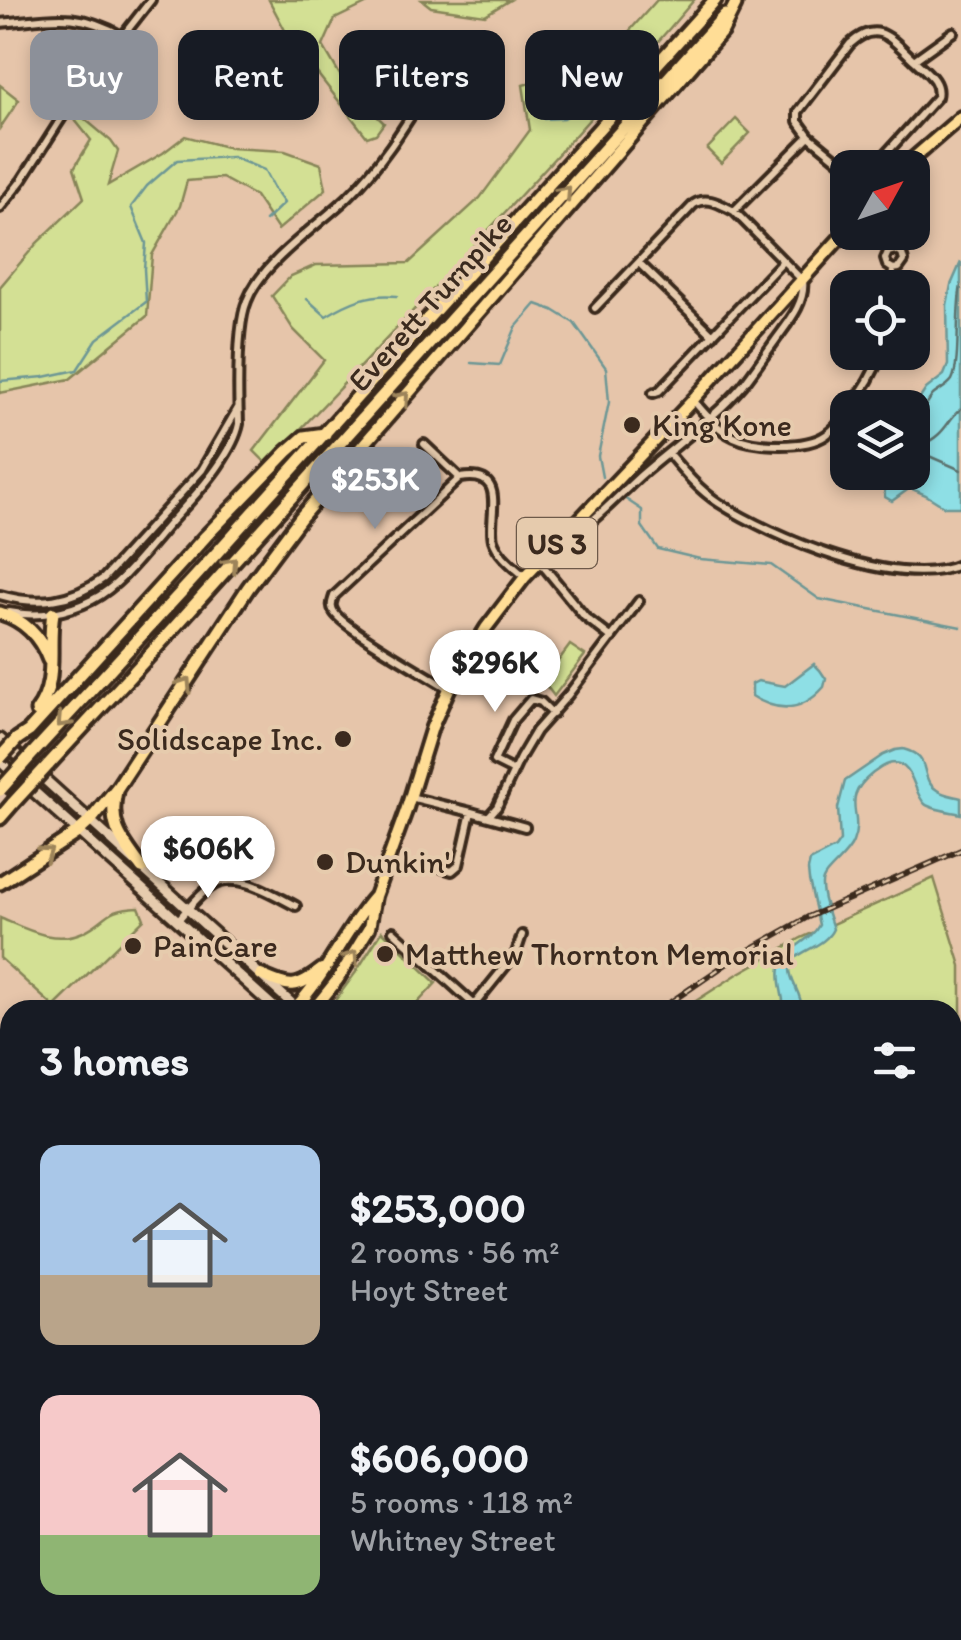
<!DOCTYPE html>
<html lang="en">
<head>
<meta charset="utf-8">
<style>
  body { margin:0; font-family:Itim,sans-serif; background:#242831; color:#f1f3f6; height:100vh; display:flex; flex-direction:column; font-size:38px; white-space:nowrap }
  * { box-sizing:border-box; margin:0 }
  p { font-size:32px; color:#9ea1a6 }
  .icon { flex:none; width:55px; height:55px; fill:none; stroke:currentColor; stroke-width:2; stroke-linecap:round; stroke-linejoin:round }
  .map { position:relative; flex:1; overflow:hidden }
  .sheet { position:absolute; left:0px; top:1000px; width:962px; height:640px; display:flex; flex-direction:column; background:#171b24; border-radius:30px 30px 0 0; box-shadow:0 5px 15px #0003 }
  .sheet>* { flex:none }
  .top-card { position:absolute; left:30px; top:30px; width:902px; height:90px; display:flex; gap:20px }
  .needle { width:65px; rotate:50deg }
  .fabs { position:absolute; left:830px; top:150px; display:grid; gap:20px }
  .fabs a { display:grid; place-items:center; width:100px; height:100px; border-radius:20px; background:#171b24; box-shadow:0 5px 15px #0003; font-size:50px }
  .price { position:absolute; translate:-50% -85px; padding:0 22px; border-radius:35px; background:#fff; color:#222; font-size:32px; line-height:65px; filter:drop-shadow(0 2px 5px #0008) }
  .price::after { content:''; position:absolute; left:50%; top:60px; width:30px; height:22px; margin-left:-15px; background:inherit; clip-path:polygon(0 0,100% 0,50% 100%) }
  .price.current { background:#8c9099; color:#fff }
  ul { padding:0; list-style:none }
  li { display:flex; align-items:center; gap:30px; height:250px; padding:0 40px }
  li span { display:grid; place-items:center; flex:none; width:280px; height:200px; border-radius:20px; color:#555 }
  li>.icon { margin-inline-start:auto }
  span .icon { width:120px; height:120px; fill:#fffc; stroke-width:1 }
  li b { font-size:42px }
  h2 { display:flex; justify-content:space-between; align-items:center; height:120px; padding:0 40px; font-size:42px }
  .pill { padding:0 35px; border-radius:20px; background:#171b24; box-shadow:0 5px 15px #0003; font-size:35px; line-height:90px }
  .pill.current { background:#8c9099; color:#fff }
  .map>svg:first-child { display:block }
  .green { fill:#d3e094; stroke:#878559; stroke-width:2.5 }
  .water { fill:#8edfe5; stroke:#6d9795; stroke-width:2.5 }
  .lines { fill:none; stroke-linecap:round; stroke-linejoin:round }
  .shore { stroke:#5c726e; stroke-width:2.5 }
  .stream { stroke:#6d9795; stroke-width:2.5 }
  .minor-casing { stroke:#3b2a1e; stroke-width:14 }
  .secondary-casing { stroke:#3b2a1e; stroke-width:16 }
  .primary-casing { stroke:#3b2a1e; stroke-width:18 }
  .motorway-casing { stroke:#3b2a1e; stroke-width:19 }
  .minor { stroke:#e6cbad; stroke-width:6 }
  .secondary { stroke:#e6cbad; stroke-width:9 }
  .primary { stroke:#ffdd96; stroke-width:10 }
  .motorway { stroke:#ffdd96; stroke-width:11 }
  .rail-casing { stroke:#3b2a1e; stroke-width:6 }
  .rail { stroke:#e6cbad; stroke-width:2.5; stroke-dasharray:8; stroke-linecap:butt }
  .motorway-bridge-casing { stroke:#3b2a1e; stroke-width:19; stroke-linecap:butt }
  .motorway-bridge { stroke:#ffdd96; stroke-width:11 }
  .oneway { stroke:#9d845a }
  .poi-dot { fill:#3b2a1e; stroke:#e6cbad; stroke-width:4 }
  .labels { text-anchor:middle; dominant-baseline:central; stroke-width:8; stroke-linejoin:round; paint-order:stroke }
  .shield { fill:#e6cbad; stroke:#6e5a49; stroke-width:2.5 }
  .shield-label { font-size:30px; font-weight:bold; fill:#3b2a1e }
  .street-label { font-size:32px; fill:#3b2a1e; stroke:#e6cbad }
  .poi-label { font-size:32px; fill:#3b2a1e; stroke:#e6cbad; text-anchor:start }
</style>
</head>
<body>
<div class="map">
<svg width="961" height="1640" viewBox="0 0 961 1640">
  <rect width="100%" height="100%" fill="#e6c5aa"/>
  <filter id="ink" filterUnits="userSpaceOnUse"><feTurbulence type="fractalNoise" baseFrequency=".01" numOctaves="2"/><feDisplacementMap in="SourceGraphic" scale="20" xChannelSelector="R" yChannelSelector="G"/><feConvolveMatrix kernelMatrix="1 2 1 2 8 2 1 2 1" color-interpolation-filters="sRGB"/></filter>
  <g filter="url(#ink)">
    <path class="green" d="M269 0H374L335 19 323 46 347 87 384 123 376 134 367 137 288 36Z
      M422 0H510L485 15 431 7Z
      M657 0H694C557 160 413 312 267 464L254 451 324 360 293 329 272 296 291 276 316 265 409 263 480 198 530 130 523 85 600 64Z
      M0 85 19 100 0 128Z
      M80 115 111 141 118 151 108 185 163 153 185 136 230 148 285 151 321 164 326 189 278 230 255 196 222 178 187 181 180 206 152 255 147 316 70 379 0 393V287L37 243 84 198 74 168 91 140 75 120Z
      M736 119 750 133 721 163 707 149Z
      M570 645 585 655 554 696 545 684 552 674 550 672Z
      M934 878 961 966V1252L953 1254 952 1010H682L736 975 801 938Z
      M139 907 144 919 54 1007 0 958V918C26 929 55 945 83 932 109 920 104 908 139 907Z
      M382 931 436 983 411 1010H328L356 972Z
      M961 1442V1524L953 1533V1444Z
      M10 1546V1601L0 1604V1547Z
      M47 1630H87L95 1640H55Z
      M165 1630H347L342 1640H158Z"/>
    <path class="water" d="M568 94 582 101V107L564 118 544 119 540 112V104L546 97Z
      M961 262V507H945L926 495 910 488 892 501 885 497 884 482 887 473 912 472 913 409 926 389 944 375 948 365 947 305 951 285Z
      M814 664 820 670 826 679 824 687C802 712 778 713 752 696V684L758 681 785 686Z
      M903 749C934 757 917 777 937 790 943 795 954 796 961 798V814C953 812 930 809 925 804 913 793 914 764 894 763 886 763 879 769 873 773 838 801 865 812 853 842 848 857 823 871 822 884 821 898 829 915 833 929 824 949 791 951 790 968 789 980 802 994 802 1009L784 1010C784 996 777 982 780 968 784 947 810 943 819 925L809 880 808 870 810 861 835 848 840 841 838 808 845 781 883 755 895 750Z
      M961 1247V1421L953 1423 952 1249Z
      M355 1630H551L539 1640H350Z"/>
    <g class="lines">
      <path class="shore" d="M961 409C951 416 948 426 939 434 933 440 925 443 919 448L922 453 961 470
        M912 417C925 413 925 404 933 395 939 390 947 387 952 380 961 362 955 311 961 286"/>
      <path class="stream" d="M307 299 326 316C349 302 369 293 397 296
        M471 363 500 365 516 327 536 304 553 310 574 323 606 368 609 402 598 456 602 477
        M0 381 44 377 77 370 97 339 146 302 144 269 146 243 131 207 147 186 177 160 232 157 264 170 274 189 284 203 265 221
        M624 498 642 510V526L658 549 700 559 771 565 819 599 961 627"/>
      <g class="minor-casing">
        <path id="minor" d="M0 23C50 19 75 9 122 36
          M414 69a28 28 0 1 1 56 0a28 28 0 1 1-56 0Z
          M809 136 848 168
          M873 168 937 97C941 80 925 71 914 60
          M0 208 22 180 75 97 151 0
          M639 263 713 335
          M892 288 893 269 887 265 885 259 888 252 895 250 902 254 904 261 899 268 893 269
          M595 308 694 204C707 195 721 205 734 211L809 136 798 121V112L850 44C878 18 892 40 914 60L953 32
          M653 393 659 391 783 261
          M693 400C705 414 717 429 734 437 755 447 806 449 826 435 835 429 841 421 848 412
          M851 408 868 381 883 352
          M424 444 460 478
          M669 454C684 472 699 490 719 503 772 537 900 592 961 564
          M565 541C593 523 615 499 640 476 674 446 713 420 743 385 754 371 764 356 775 341 787 324 806 303 803 281L734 211
          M540 562 585 617 612 638
          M0 595C38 606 71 602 104 578L202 470 238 408
          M9 612C37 618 67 613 92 600 123 584 146 550 169 524 186 505 205 486 219 465 228 452 236 439 239 424 238 394 236 327 247 301 262 262 318 226 348 197 380 166 403 129 426 92
          M449 689C428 675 344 629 334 612 330 605 332 603 334 596L460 478C510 469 487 517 493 540 498 555 513 566 524 576
          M514 771 494 761 513 720 531 699 541 702 553 714
          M410 797 471 812 459 865 452 871 442 868
          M471 812 525 827
          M489 816 497 807 520 758 536 731 568 695 639 601
          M178 920C188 909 199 894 212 886 237 870 273 895 296 906
          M393 931 480 1010
          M474 1005 516 953 522 935
          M0 1056 10 1065
          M0 1094 10 1084
          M0 1142 10 1150
          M0 1402 10 1395
          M0 1431 10 1443"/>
      </g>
      <g class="secondary-casing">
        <path id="secondary" d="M0 739 299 1010
          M0 761 277 1010
          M952 1549 961 1541
          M895 1640 899 1630"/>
      </g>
      <g class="primary-casing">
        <path id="primary" d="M902 168 961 117
          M261 975C291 988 295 990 322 969
          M293 1010C326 977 343 932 374 897
          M313 1010 338 979 369 928 375 896 406 811 432 727 449 689 486 628 525 577 693 400 848 229
          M0 1246 10 1238"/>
      </g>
      <g class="motorway-casing">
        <path id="motorway" d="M0 613C24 620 40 636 49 660
          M37 711C59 682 47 646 53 613
          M17 739 29 731 206 536 287 452 304 437 325 434
          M33 753 195 577 715 0
          M48 765 145 660 725 15
          M116 791C108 827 122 840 142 868
          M0 818 13 803
          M0 883 78 832 90 821 117 788 248 588 301 517 722 31 735 5"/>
      </g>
      <use href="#minor" class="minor"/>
      <use href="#secondary" class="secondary"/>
      <use href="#primary" class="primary"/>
      <use href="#motorway" class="motorway"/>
      <g class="rail-casing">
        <path id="rail" d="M659 1010 735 958 808 917 961 850
          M142 1640 149 1630"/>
      </g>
      <use href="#rail" class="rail"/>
      <g class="motorway-bridge-casing">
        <path id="motorway-bridge" d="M0 758 17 739
          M0 790 33 753
          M13 803 48 765"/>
      </g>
      <use href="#motorway-bridge" class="motorway-bridge"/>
    </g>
    <defs><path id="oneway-chevron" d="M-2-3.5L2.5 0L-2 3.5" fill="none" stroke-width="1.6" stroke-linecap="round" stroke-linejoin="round" transform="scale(2.5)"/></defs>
    <g class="oneway">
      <use href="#oneway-chevron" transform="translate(565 192) rotate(-48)"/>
      <use href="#oneway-chevron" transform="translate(403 398) rotate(-49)"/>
      <use href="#oneway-chevron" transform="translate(231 564) rotate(-48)"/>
      <use href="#oneway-chevron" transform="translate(185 684) rotate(-57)"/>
      <use href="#oneway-chevron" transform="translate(63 721) rotate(133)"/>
      <use href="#oneway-chevron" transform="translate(46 853) rotate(-33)"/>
      <use href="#oneway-chevron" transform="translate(352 957) rotate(-58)"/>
    </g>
  </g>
  <g class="poi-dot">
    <circle cx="632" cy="425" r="10"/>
    <circle cx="343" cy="739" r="10"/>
    <circle cx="325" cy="862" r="10"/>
    <circle cx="133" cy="946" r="10"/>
    <circle cx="385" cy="954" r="10"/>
  </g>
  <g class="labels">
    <rect class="shield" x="517" y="518" width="80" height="50" rx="8"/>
    <g class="shield-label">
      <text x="557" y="543">US 3</text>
    </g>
    <g class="street-label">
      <text transform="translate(430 302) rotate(-48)">Everett Turnpike</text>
    </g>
    <g class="poi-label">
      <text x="652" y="425">King Kone</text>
      <text x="323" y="739" text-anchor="end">Solidscape Inc.</text>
      <text x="345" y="862">Dunkin'</text>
      <text x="153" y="946">PainCare</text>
      <text x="405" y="954">Matthew Thornton Memorial</text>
    </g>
  </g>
</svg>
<div class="fabs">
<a><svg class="needle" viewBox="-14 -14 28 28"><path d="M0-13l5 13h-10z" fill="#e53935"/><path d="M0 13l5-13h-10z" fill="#9ea1a6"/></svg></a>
<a><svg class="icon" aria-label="locate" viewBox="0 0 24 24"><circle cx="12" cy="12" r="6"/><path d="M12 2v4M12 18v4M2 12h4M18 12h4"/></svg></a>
<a><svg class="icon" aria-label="layers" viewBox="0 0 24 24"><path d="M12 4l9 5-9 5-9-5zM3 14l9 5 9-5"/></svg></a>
</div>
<b class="price current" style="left:375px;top:532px">$253K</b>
<b class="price" style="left:495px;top:715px">$296K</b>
<b class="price" style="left:208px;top:901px">$606K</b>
<div class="top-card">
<a class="pill current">Buy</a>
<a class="pill">Rent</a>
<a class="pill">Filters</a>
<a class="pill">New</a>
</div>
<section class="sheet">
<h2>3 homes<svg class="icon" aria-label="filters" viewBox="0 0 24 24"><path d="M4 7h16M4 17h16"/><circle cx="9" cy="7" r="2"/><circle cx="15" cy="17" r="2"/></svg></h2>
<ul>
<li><span style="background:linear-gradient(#a9c7e8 65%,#b9a48a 0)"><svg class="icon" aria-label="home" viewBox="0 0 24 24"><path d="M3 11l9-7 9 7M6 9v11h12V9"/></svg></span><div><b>$253,000</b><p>2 rooms · 56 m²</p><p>Hoyt Street</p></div></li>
<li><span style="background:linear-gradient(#f6c9c9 70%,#8fb573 0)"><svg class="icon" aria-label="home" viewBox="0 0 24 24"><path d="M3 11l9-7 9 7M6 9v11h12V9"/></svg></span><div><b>$606,000</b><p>5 rooms · 118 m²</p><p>Whitney Street</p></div></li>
</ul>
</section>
</div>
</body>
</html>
